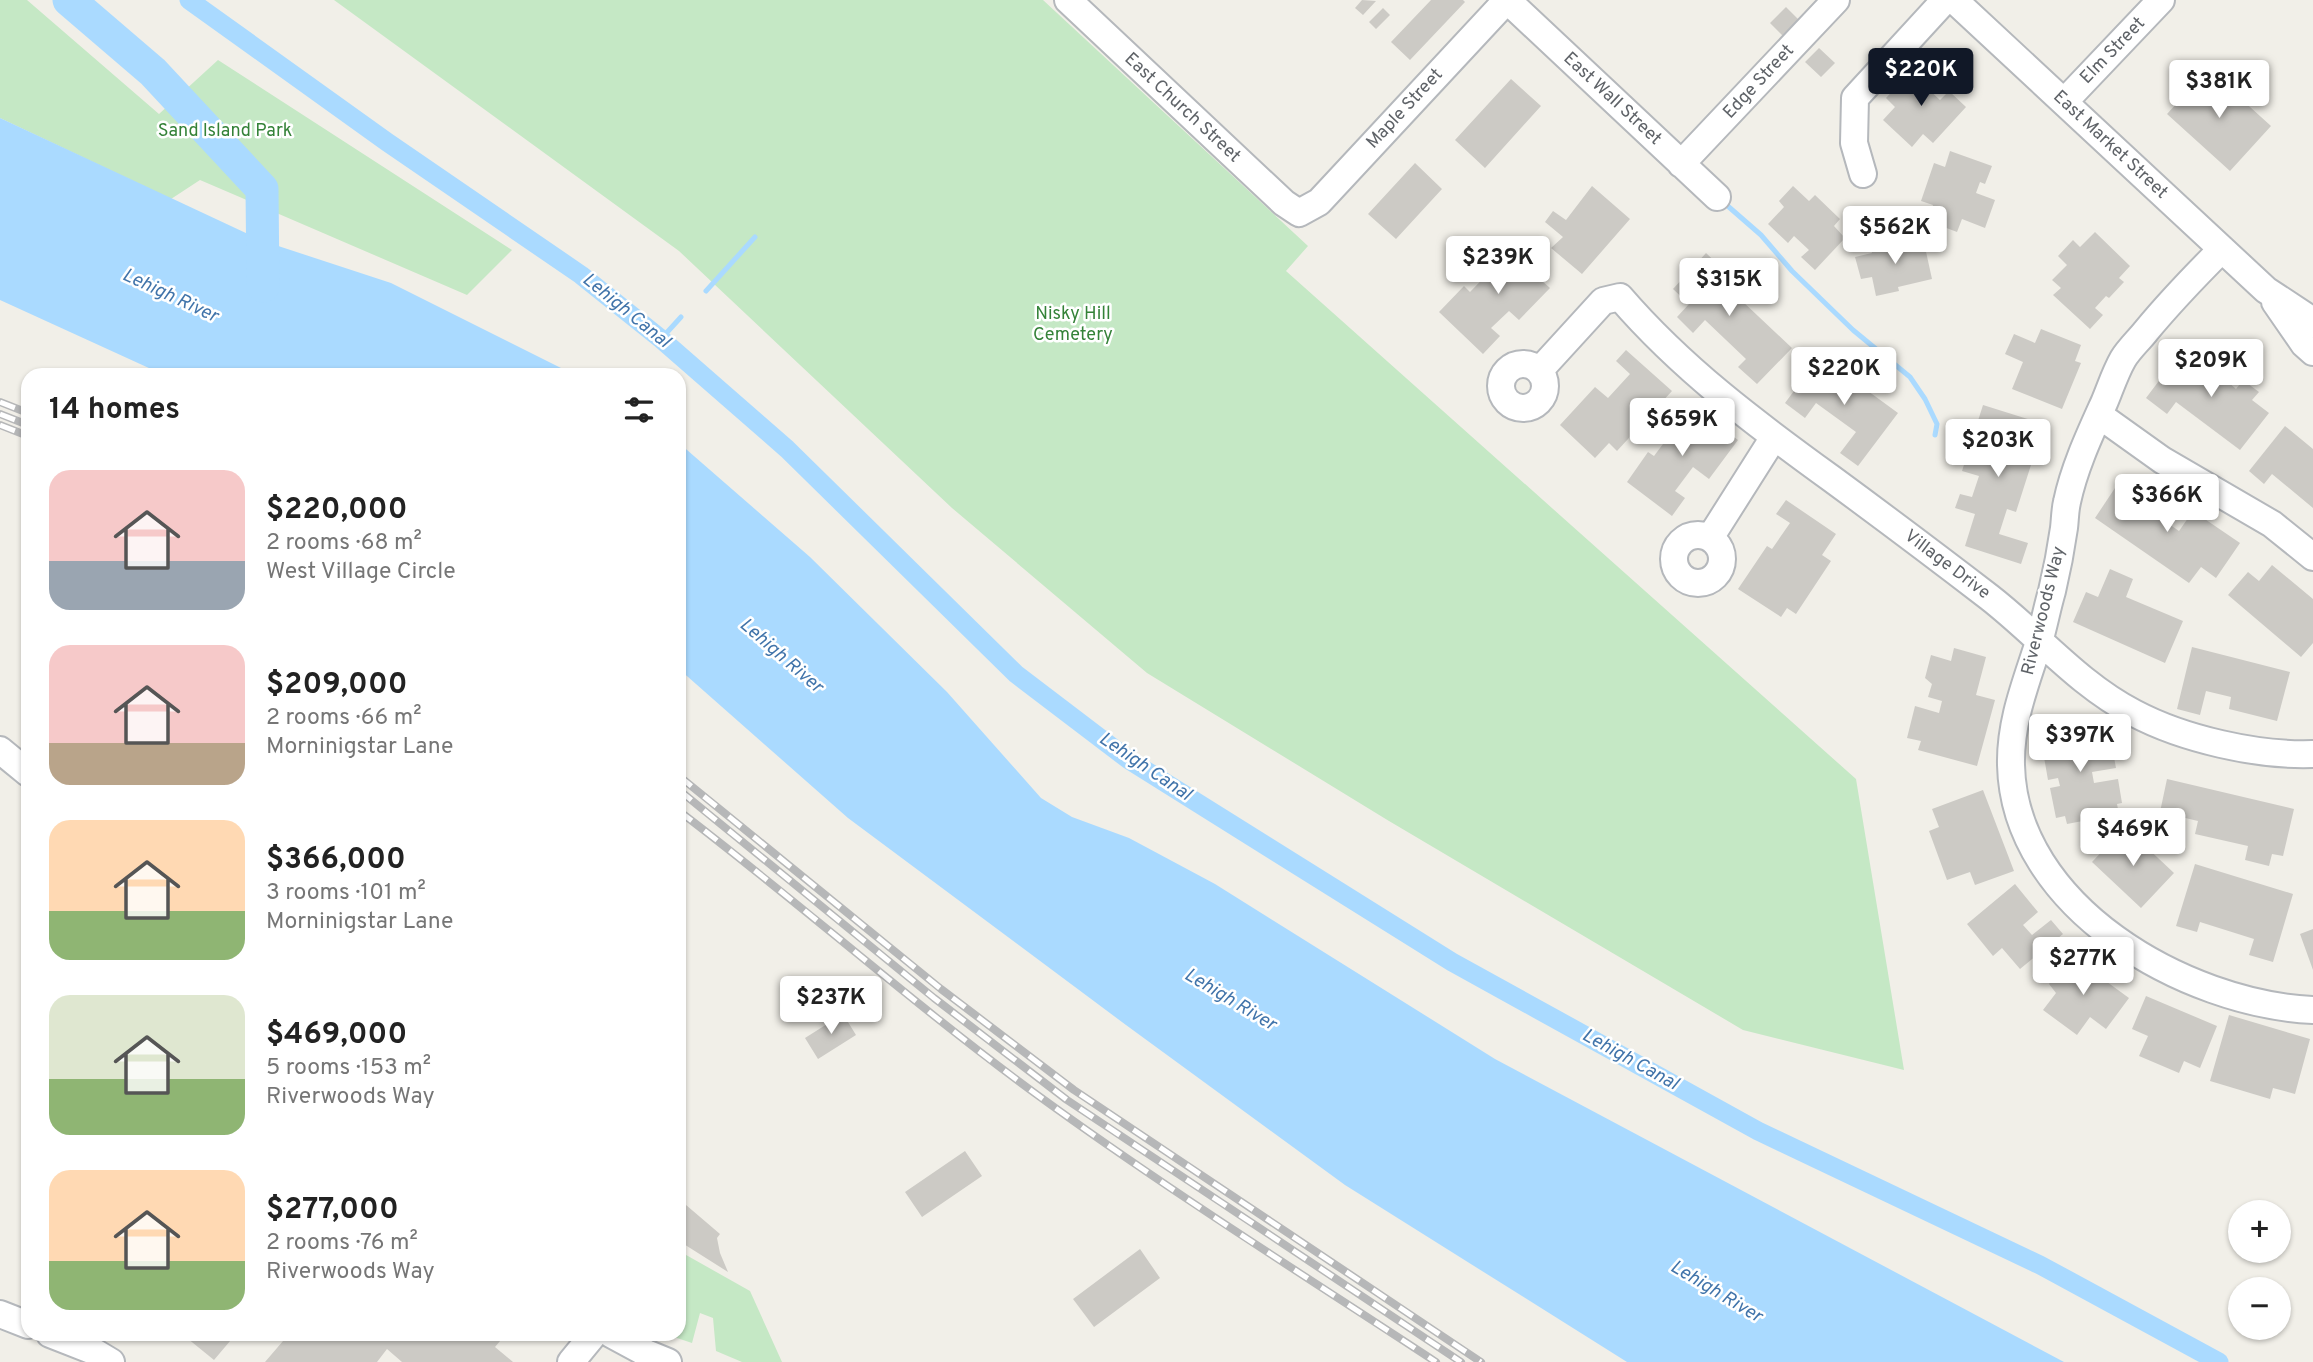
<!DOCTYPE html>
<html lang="en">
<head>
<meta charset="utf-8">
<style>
  body { margin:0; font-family:Overpass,sans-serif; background:#f2f2f2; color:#222; height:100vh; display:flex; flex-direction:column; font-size:26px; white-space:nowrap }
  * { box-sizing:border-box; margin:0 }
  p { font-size:23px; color:#767676 }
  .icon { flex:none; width:38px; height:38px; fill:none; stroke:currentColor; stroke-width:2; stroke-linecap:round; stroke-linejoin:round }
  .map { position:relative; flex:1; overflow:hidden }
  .drawer { position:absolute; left:21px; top:368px; width:665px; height:973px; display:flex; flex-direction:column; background:#fff; border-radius:21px; box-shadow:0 2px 5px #0004 }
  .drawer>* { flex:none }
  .buttons { position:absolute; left:2228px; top:1200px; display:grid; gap:14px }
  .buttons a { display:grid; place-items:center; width:63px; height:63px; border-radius:50%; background:#fff; box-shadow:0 2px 5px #0004; font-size:35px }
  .price { position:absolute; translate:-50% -60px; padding:0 16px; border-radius:7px; background:#fff; color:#222; font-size:23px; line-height:46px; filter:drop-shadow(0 2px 4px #0008) }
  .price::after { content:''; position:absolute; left:50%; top:42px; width:21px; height:16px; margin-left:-10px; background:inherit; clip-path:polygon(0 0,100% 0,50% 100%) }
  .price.on { background:#111827; color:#fff }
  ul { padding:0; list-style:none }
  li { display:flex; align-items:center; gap:21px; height:175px; padding:0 28px }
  li span { display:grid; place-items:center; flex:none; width:196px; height:140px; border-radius:21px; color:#555 }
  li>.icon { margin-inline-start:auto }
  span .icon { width:84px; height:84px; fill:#fffc; stroke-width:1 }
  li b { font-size:30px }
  h2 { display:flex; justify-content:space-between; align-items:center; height:84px; padding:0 28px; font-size:30px }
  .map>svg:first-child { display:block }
  .green { fill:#c5e8c5 }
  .water { fill:#aadaff }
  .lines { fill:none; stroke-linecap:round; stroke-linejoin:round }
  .stream { stroke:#aadaff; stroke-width:5 }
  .canal { stroke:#aadaff; stroke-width:19 }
  .river { stroke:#aadaff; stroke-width:33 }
  .building { fill:#cccac5 }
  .minor-casing { stroke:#b5b8bc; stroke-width:30 }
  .minor { stroke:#fff; stroke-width:26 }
  .rail-casing { stroke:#b6b7b8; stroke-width:8 }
  .rail { stroke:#fff; stroke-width:5; stroke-dasharray:16; stroke-linecap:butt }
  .labels { text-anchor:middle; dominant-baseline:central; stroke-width:5; stroke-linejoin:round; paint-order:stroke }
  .street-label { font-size:18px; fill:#5f6368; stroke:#fff }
  .park-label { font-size:18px; fill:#348238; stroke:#fff }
  .water-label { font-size:19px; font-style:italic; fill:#4174aa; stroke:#fff }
</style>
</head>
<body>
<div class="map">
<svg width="2313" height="1362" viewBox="0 0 2313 1362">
  <rect width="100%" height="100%" fill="#f1efe8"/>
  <path class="green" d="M0 0H27L159 114 218 60 512 250 467 295 200 180 171 199 0 118Z
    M334 0H1043L1308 246 1286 271 1856 779 1904 1070 1743 1030 1389 821 1147 673 952 508 679 251Z
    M679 1251 750 1291 782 1362H742L716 1351 713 1318 700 1313 692 1343 665 1334H679Z"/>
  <path class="water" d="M0 118 263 241 391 283 573 374H162L0 300Z
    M679 443 810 557 947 692 1041 798 1072 817 1129 838 1215 884 1495 1059 2064 1362H1627L1345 1185 1126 1025 848 818 679 669Z"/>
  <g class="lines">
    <path class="stream" d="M1722 201 1761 235 1792 271 1853 330 1910 377 1925 399 1937 424 1935 435
      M706 291 755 237
      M661 339 681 317"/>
    <path class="canal" d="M189 0 387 142 581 275 661 339 787 449 1016 674 1129 760 1452 962 1758 1131 2040 1265 2219 1362"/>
    <path class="river" d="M69 0 153 72 262 189 263 286"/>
  </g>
  <path class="building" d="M1362 0 1376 1 1363 15 1355 8Z
    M1431 0H1463L1465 2 1410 60 1391 42Z
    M1786 7 1800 21 1784 37 1770 23Z
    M1383 8 1390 15 1376 29 1369 22Z
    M1819 48 1835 63 1821 77 1805 62Z
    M1920 62 1935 75 1925 86 1940 100 1949 91 1966 107 1933 143 1923 134 1912 147 1883 120 1895 107 1886 98Z
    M2208 69 2271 126 2230 171 2167 114Z
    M1511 79 1541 106 1485 168 1455 140Z
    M1950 151 1992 166 1985 184 1980 182 1976 193 1995 200 1985 228 1962 219 1957 232 1928 221 1933 205 1921 201 1934 163 1945 167Z
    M1415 163 1442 189 1396 239 1368 214Z
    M1592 186 1630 219 1582 274 1551 248 1563 237 1545 222 1553 211 1566 220Z
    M1793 186 1809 201 1815 195 1840 219 1834 226 1845 238 1815 270 1801 257 1809 250 1794 236 1788 243 1768 224 1784 207 1779 201Z
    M2095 232 2130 266 2119 278 2124 282 2109 298 2106 296 2095 308 2103 315 2090 329 2053 295 2061 288 2052 280 2067 265 2058 256 2073 240 2080 247Z
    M1511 236 1549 272 1541 280 1550 288 1519 320 1509 311 1491 328 1500 336 1483 354 1439 312 1464 286 1470 292 1509 252 1502 246Z
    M1923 238 1932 279 1898 287 1899 291 1876 296 1872 277 1861 279 1855 257 1872 253 1871 250Z
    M1706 253 1730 276 1723 283 1792 348 1757 384 1738 367 1746 359 1705 320 1693 333 1677 317 1689 304 1673 289Z
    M2041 329 2081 345 2075 361 2081 363 2062 409 2012 389 2023 362 2005 354 2014 334 2035 343Z
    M1626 350 1672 391 1617 451 1609 443 1595 458 1560 425 1595 387 1608 398 1630 374 1616 361Z
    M2180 353 2208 375 2219 360 2234 371 2227 381 2236 389 2243 380 2259 392 2252 400 2269 413 2240 450 2176 402 2167 414 2146 398Z
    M1820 356 1898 413 1858 466 1840 453 1856 432 1816 403 1805 418 1785 403Z
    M1688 402 1738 440 1709 479 1693 467 1675 491 1685 498 1672 516 1627 482 1648 452 1654 456 1681 420 1676 417Z
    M1983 405 2044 424 2016 512 2007 509 1999 534 2028 543 2021 564 1965 546 1975 514 1955 508 1960 494 1972 497 1979 476 1962 471Z
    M2285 426 2313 449V508L2272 474 2264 484 2249 471Z
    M2121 479 2161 507 2156 515 2179 531 2193 511 2240 543 2216 578 2201 567 2189 583 2095 518Z
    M1786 500 1836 534 1822 555 1831 561 1796 614 1787 608 1781 617 1738 589 1767 546 1772 549 1790 523 1776 514Z
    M2272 565 2313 599V643L2301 657 2228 595 2248 572 2259 581Z
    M2110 569 2133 579 2126 597 2183 621 2165 663 2073 622 2086 592 2098 597Z
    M2192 647 2290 672 2277 721 2229 709 2231 697 2206 691 2200 715 2177 709Z
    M1954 648 1986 657 1976 695 1995 700 1977 766 1918 750 1921 741 1907 738 1915 706 1939 713 1942 701 1928 697 1932 684 1925 678 1931 655 1951 661Z
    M2092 720 2097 748 2112 746 2116 768 2092 772 2094 783 2118 779 2122 803 2117 804 2119 814 2067 824 2065 816 2056 818 2050 788 2060 786 2058 778 2048 780 2041 740 2056 738 2054 727Z
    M2167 779 2294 809 2283 856 2272 854 2269 866 2245 860 2248 846 2195 834 2198 821 2160 812Z
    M1983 790 2014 871 1975 885 1970 872 1947 880 1929 831 1939 827 1932 809Z
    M2125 827 2174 873 2141 908 2092 862Z
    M2195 864 2293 894 2273 962 2249 955 2254 939 2200 922 2197 932 2176 926Z
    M2015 884 2038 912 2023 925 2032 935 2051 920 2063 934 2020 969 2002 948 1993 956 1967 924Z
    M2313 929V970L2300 934Z
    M2070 955 2129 998 2106 1029 2090 1017 2077 1035 2043 1010 2056 993 2049 984Z
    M2146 996 2217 1026 2200 1068 2184 1061 2179 1073 2139 1056 2148 1036 2132 1029Z
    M843 1014 856 1035 818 1059 805 1038Z
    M2229 1015 2310 1039 2295 1094 2273 1088 2270 1099 2210 1081Z
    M965 1151 982 1176 922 1217 905 1192Z
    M679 1199 720 1234 717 1238 720 1253 728 1272 679 1241Z
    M1140 1249 1160 1278 1094 1327 1073 1299Z
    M182 1334H236L214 1360Z
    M289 1334H506L495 1347 513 1362H402L387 1349 377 1362H265Z"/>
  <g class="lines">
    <g class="minor-casing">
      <path id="minor" d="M1068 0 1284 203 1299 213 1319 202 1507 0 1717 197
        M1954 0 2266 290 2313 321
        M2064 102 2161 0
        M1681 164 1836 0
        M1863 174 1854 143 1855 98 1945 0
        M2222 249C2196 275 2170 302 2146 331 2139 340 2129 349 2123 359 2115 373 2110 389 2104 403 2090 434 2074 468 2067 502 2065 510 2065 520 2064 528 2061 549 2057 570 2052 591 2047 608 2044 625 2039 642 2026 683 2010 721 2011 765 2014 907 2185 1004 2313 1010
        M2275 302 2304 344 2313 352
        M1501 386a22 22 0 1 1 44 0a22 22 0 1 1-44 0Z
        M1539 371 1603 301 1620 297C1682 369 1756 424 1832 479 1885 518 1937 557 1989 597 2038 635 2078 684 2134 713 2183 739 2257 756 2313 754
        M2099 415 2162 460 2272 524 2313 557
        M1674 559a24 24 0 1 1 48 0a24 24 0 1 1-48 0Z
        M1710 538 1774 437
        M0 750 28 773
        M0 1314 28 1325
        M50 1334 91 1350 111 1362
        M611 1334 646 1353 668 1362
        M571 1362 594 1334"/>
    </g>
    <use href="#minor" class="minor"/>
    <g class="rail-casing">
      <path id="rail" d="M0 402 28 413
        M0 414 28 425
        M0 425 28 436
        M679 776 941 989 1074 1090 1481 1362
        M679 790 934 998 1067 1100 1461 1362
        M679 811C800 903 913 1004 1036 1094 1165 1188 1302 1274 1436 1362"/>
    </g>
    <use href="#rail" class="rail"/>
  </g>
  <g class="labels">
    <g class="street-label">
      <text transform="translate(2113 51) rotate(-46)">Elm Street</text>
      <text transform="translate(1759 82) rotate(-47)">Edge Street</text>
      <text transform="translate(1612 99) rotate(43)">East Wall Street</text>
      <text transform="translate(1182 108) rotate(43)">East Church Street</text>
      <text transform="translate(1405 109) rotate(-47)">Maple Street</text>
      <text transform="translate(2110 145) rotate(43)">East Market Street</text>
      <text transform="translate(1947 565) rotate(37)">Village Drive</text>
      <text transform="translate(2044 611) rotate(-76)">Riverwoods Way</text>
    </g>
    <g class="park-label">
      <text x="225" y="131">Sand Island Park</text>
      <text x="1073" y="314">Nisky Hill<tspan x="1073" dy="21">Cemetery</tspan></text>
    </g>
    <g class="water-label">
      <text transform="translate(170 296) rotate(25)">Lehigh River</text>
      <text transform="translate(626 311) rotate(39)">Lehigh Canal</text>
      <text transform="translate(781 656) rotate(41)">Lehigh River</text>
      <text transform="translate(1145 767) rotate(34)">Lehigh Canal</text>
      <text transform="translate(1230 1000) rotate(31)">Lehigh River</text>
      <text transform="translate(1630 1060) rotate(29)">Lehigh Canal</text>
      <text transform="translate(1716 1292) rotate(31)">Lehigh River</text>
    </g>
  </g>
</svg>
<div class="buttons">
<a>+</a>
<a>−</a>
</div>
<b class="price on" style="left:1921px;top:108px">$220K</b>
<b class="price" style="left:2219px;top:120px">$381K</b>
<b class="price" style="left:1895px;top:266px">$562K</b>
<b class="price" style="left:1498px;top:296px">$239K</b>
<b class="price" style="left:1729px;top:318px">$315K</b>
<b class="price" style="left:2211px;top:399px">$209K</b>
<b class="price" style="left:1844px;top:407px">$220K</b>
<b class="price" style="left:1682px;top:458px">$659K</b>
<b class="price" style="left:1998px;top:479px">$203K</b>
<b class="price" style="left:2167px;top:534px">$366K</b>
<b class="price" style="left:2080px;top:774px">$397K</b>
<b class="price" style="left:2133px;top:868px">$469K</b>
<b class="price" style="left:2083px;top:997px">$277K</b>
<b class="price" style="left:831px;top:1036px">$237K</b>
<section class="drawer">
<h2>14 homes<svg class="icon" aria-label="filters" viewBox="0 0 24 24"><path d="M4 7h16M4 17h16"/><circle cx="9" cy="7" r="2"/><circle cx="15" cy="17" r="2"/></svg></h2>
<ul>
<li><span style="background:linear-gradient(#f6c9c9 65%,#9aa5b1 0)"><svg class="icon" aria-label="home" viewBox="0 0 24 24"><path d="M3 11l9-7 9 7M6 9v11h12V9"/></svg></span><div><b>$220,000</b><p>2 rooms · 68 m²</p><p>West Village Circle</p></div></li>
<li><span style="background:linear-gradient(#f6c9c9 70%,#b9a48a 0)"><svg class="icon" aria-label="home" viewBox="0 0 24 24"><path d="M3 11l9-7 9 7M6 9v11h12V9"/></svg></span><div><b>$209,000</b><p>2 rooms · 66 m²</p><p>Morninigstar Lane</p></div></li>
<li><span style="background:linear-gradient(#ffd9b3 65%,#8fb573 0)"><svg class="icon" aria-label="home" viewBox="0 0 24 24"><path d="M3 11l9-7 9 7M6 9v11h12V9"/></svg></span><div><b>$366,000</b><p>3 rooms · 101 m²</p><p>Morninigstar Lane</p></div></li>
<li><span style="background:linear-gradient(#dfe7d0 60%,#8fb573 0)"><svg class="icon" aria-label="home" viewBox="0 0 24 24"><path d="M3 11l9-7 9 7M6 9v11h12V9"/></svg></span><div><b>$469,000</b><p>5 rooms · 153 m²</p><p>Riverwoods Way</p></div></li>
<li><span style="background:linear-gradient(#ffd9b3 65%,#8fb573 0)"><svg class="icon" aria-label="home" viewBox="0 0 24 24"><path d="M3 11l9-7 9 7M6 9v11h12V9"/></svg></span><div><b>$277,000</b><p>2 rooms · 76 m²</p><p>Riverwoods Way</p></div></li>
</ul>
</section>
</div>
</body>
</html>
